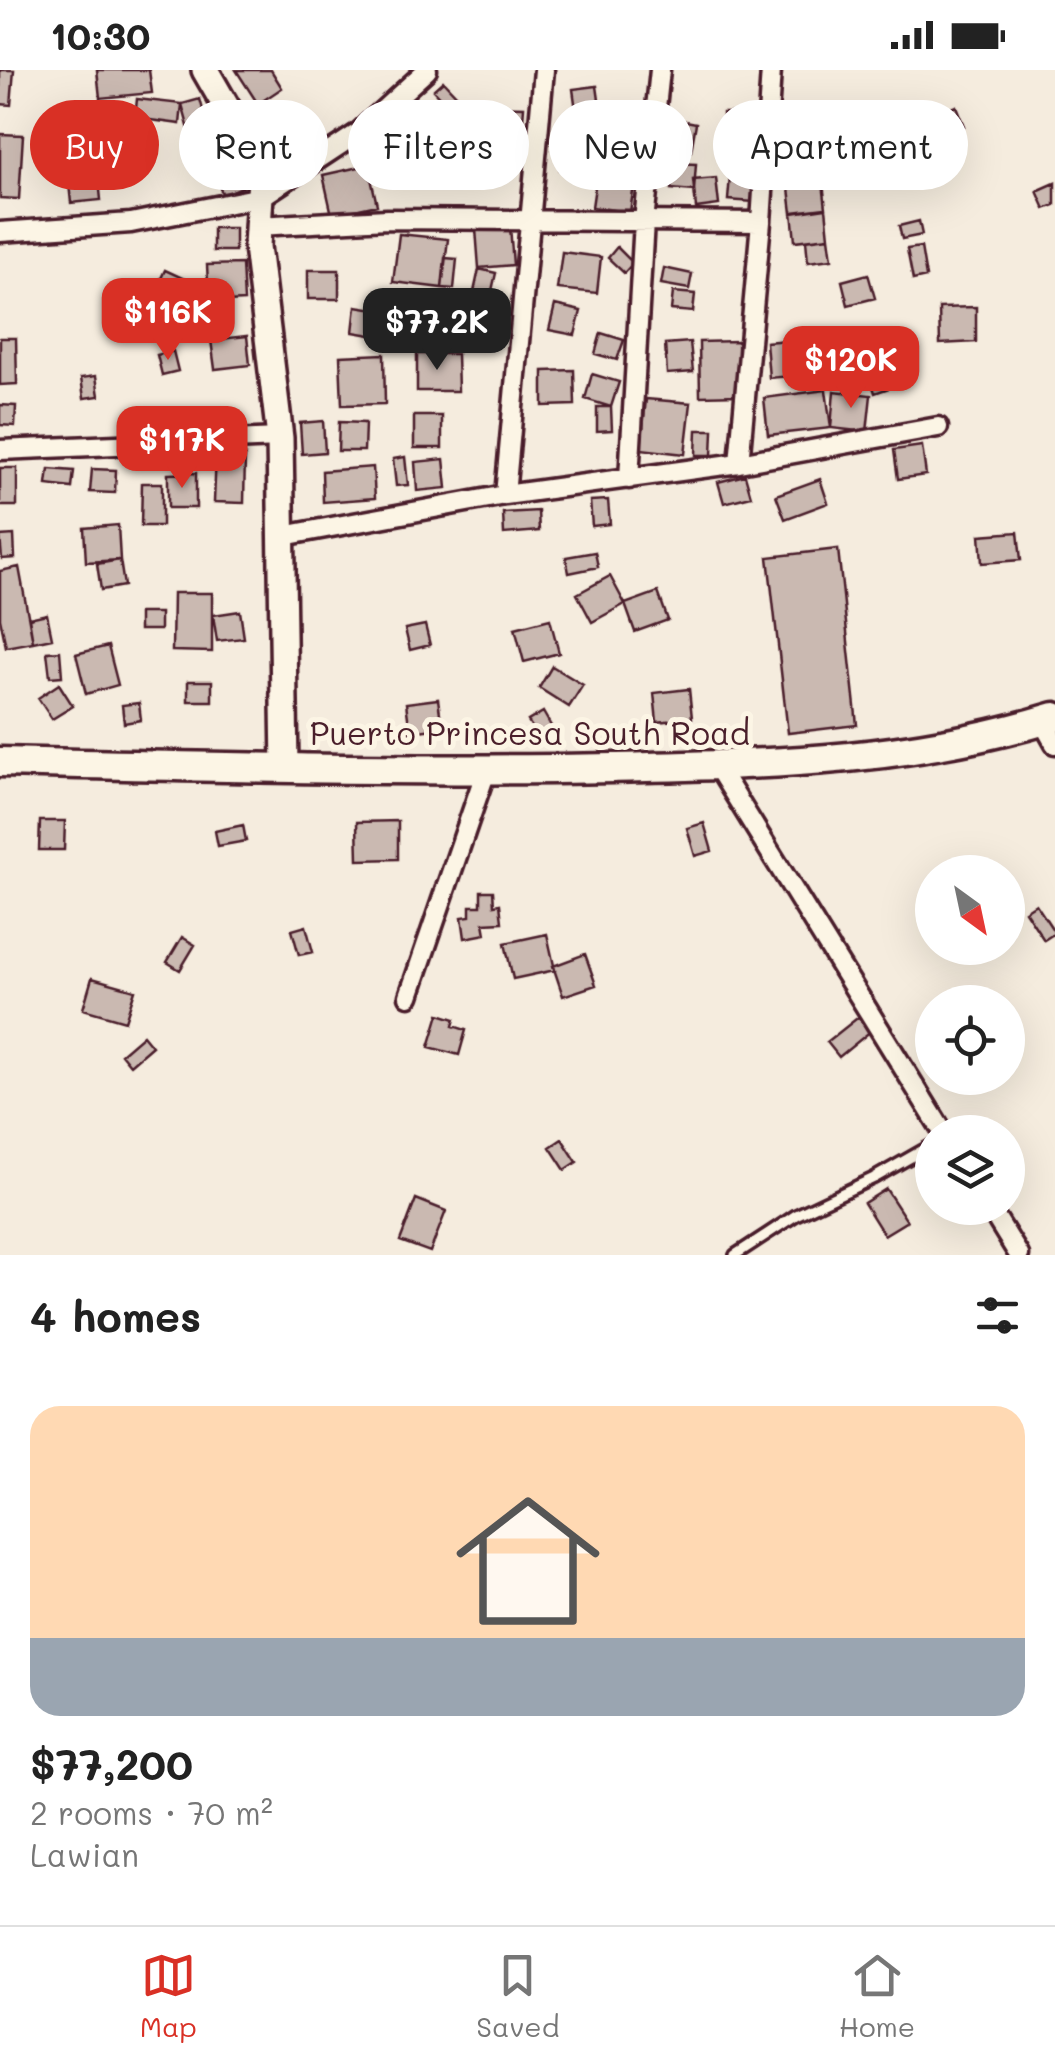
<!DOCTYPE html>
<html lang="en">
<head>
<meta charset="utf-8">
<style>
  body { margin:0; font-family:Mali,sans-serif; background:#f2f2f2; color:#222; height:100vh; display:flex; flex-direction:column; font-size:38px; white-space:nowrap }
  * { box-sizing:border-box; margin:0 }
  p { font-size:32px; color:#767676 }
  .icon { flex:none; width:55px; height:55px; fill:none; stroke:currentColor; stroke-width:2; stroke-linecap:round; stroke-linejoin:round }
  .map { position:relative; height:1185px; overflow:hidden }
  .sheet { display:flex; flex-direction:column; background:#fff; flex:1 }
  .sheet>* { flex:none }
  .banner { position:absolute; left:30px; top:30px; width:995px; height:90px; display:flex; gap:20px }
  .needle { width:65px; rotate:147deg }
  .controls { position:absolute; left:915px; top:785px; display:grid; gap:20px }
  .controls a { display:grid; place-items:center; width:110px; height:110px; border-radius:50%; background:#fff; box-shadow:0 10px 40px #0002; font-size:50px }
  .price { position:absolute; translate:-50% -85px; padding:0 22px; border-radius:20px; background:#d93025; color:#fff; font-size:32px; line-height:65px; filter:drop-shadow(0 2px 5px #0008) }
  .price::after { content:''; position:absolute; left:50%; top:60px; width:30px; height:22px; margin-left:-15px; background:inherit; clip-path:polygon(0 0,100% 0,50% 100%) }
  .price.current { background:#222; color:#fff }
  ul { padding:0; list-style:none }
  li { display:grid; align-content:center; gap:20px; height:530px; padding:0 30px }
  li span { display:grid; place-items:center; height:310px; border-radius:30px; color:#555 }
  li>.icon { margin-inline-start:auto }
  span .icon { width:180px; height:180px; fill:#fffc; stroke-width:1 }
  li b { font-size:42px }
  h2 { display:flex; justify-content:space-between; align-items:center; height:120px; padding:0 30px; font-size:42px }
  .chip { padding:0 35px; border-radius:45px; background:#fff; box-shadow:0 10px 40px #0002; font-size:35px; line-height:90px }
  .chip.current { background:#d93025; color:#fff }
  .status { display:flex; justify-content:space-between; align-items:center; height:70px; padding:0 50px; background:#fff; direction:ltr }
  .status svg { height:28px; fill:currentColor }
  .menu { display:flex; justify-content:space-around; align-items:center; height:140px; border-top:2px solid #e0e0e0; background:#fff; font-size:28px; color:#767676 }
  .menu a { display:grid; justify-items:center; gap:5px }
  .menu .current { color:#d93025 }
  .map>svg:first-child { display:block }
  .building { fill:#cab9b1; stroke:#4a1f2b; stroke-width:2.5 }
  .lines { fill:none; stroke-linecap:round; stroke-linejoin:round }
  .lane-casing { stroke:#4a1f2b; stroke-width:16 }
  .street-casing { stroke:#4a1f2b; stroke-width:25 }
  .secondary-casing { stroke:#4a1f2b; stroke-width:32 }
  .primary-casing { stroke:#4a1f2b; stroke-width:35 }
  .lane { stroke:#fcf5e5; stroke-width:9 }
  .street { stroke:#fcf5e5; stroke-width:18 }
  .secondary { stroke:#fcf5e5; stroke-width:25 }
  .primary { stroke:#fcf5e5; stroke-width:28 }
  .labels { text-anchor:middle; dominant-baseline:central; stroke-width:10; stroke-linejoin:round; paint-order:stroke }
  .street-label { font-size:32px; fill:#4a1f2b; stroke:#fcf5e5 }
</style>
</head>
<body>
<div class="status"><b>10:30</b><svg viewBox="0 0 49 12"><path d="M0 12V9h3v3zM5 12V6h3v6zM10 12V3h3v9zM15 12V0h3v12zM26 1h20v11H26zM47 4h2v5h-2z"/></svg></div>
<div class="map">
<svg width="1055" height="1185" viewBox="0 0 1055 1185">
  <rect width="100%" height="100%" fill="#f5ecde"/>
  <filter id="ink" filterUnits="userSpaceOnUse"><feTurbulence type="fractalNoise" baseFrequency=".01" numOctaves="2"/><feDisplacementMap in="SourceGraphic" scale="20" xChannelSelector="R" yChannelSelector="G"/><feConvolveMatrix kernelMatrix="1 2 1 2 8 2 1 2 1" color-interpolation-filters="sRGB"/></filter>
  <g filter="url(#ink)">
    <path class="building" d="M0 0H14L11 35 0 34Z
      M97 0H149L152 23 100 28Z
      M236 0H271L282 18 258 34Z
      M443 11 458 27 448 36 433 20Z
      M597 16 600 37 576 40 573 19Z
      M137 29 182 34 180 54 135 48Z
      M200 29 209 62 191 67 182 34Z
      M493 36 524 37 521 77 491 76Z
      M956 36 964 56 947 62 939 43Z
      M600 37V61H576L575 38Z
      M432 39 444 52 433 62 421 49Z
      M723 43H742V73H723Z
      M422 50 431 67 409 79 400 61Z
      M681 50 696 53 691 81 676 79Z
      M0 64 23 65 19 129 0 128Z
      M306 73 313 85 293 98 286 86Z
      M231 75 249 114 223 125 206 86Z
      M96 80 101 130 71 133 66 84Z
      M592 81 593 98 560 100 559 83Z
      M600 82 638 88 630 142 592 137Z
      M732 82 759 84 754 132 728 130Z
      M673 93 696 94 694 121 671 119Z
      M368 95 377 135 332 145 323 105Z
      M716 108 719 135 696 138 693 110Z
      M823 113 826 138 792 143 789 118Z
      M1055 113V135L1045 139 1037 121Z
      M826 138 829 167 795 171 792 142Z
      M919 151 922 165 902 169 899 156Z
      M510 156 513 195 479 198 476 159Z
      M213 158H235V181H213Z
      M399 164 448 169 442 218 393 212Z
      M829 167 832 189 808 192 806 170Z
      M617 177 633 193 624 203 608 188Z
      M921 177 926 207 913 210 907 179Z
      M562 182 601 187 597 223 557 219Z
      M445 188 457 189 454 219 442 218Z
      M242 194 244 231 209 233 207 195Z
      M664 198 692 204 689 219 661 214Z
      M479 199 496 203 491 225 474 222Z
      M165 200 187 210 166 252 145 242Z
      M308 200H339V229H308Z
      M868 204 875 228 848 235 842 211Z
      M673 222 695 224 693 242 671 240Z
      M431 231 453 232 450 271 429 270Z
      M555 235 581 241 575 265 549 260Z
      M356 236 375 239 371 265 353 262Z
      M976 237V272L940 274 939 238Z
      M601 263 624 270 617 290 595 284Z
      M247 266 250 295 215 299 211 270Z
      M822 267 825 303 769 308 766 272Z
      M0 268H16L17 314 0 315Z
      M738 271 739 325 700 326 699 272Z
      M690 272 693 302 667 304 665 274Z
      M173 281 178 301 162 305 157 285Z
      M384 284 385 334 342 335 340 286Z
      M417 284H457L458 321H417Z
      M885 298 892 317 875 323 869 304Z
      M574 300 575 335 543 336V301Z
      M592 304 619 312 611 337 585 329Z
      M96 306 99 326 84 328 81 308Z
      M826 320 831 358 768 365 764 328Z
      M834 321 871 325 867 362 831 358Z
      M646 329 691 333 685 384 641 379Z
      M0 335 16 336 15 356 0 355Z
      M597 337H611L612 360 597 361Z
      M414 346H442V378H414Z
      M323 351 325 382 302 384 300 353Z
      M339 352 365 353 364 381H338Z
      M697 360H713L712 385H696Z
      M922 376 926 405 898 409 894 380Z
      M216 384 245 385 244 433 214 432Z
      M405 387 408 415 396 416 393 389Z
      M444 389 447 418 417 421 415 392Z
      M373 397 375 428 323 432 322 401Z
      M0 398H17V436H0Z
      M49 399 74 401 72 418 47 415Z
      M92 399 116 400 115 423 90 422Z
      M196 403V438H168V404Z
      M745 405 751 426 724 433 718 412Z
      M820 409 828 433 785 449 776 425Z
      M142 413H162V456H141Z
      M608 430 610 454 592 456 590 431Z
      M538 441 539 461 504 464 503 443Z
      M118 455 120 490 86 492 84 458Z
      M1018 462 1021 490 982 493 980 465Z
      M14 465 15 488 2 489 0 466Z
      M838 479 857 655 788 663 768 487Z
      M595 482 598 497 569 503 566 487Z
      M120 490 124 516 101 520 97 494Z
      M19 497 33 572 6 577 0 548V501Z
      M610 506 625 534 592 552 577 524Z
      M658 522 668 550 635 562 625 534Z
      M173 523H212V582L172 581Z
      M240 541 244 568 217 571 213 545Z
      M139 543H160V560H139Z
      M47 544 52 568 33 572 29 548Z
      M550 549 559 583 524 592 515 558Z
      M425 555 430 575 410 580 405 559Z
      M108 576 118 615 86 624 76 584Z
      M60 581 62 606 50 607 47 582Z
      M552 596 583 615 569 637 539 618Z
      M188 611H212V631H188Z
      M59 614 73 636 52 649 38 628Z
      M689 619 692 648 657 652 654 623Z
      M438 629 442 658 410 662 406 633Z
      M139 633 141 650 124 653 122 635Z
      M543 642 555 663 541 672 528 651Z
      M40 751H65L64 780H39Z
      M398 751V789L358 790 357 752Z
      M704 753 712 781 695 786 687 758Z
      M243 755 246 771 218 776 215 761Z
      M481 821H493L494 835 500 834 502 852 484 853 486 864 465 868 462 847 470 846V836H481Z
      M1036 834 1055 863 1044 870 1025 841Z
      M306 856 313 882 299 885 292 860Z
      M547 864 555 900 513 909 505 873Z
      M182 867 195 875 180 900 167 892Z
      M585 884 596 915 563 926 553 896Z
      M92 908 135 920 125 951 83 939Z
      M439 944 455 949 453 956 466 960 459 985 429 977Z
      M861 945 872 960 839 987 827 972Z
      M143 965 152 976 130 995 121 984Z
      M562 1069 577 1092 565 1100 550 1077Z
      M886 1119 907 1151 884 1165 864 1133Z
      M416 1129 446 1141 430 1182 400 1171Z"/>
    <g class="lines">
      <g class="lane-casing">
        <path id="lane" d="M735 1185 796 1145 874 1108 932 1075"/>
      </g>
      <g class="street-casing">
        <path id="street" d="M257 156 387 149 761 152
          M0 162 131 153 261 127 358 63 427 0
          M0 380 280 368
          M739 393 938 357
          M629 409 644 151 660 0
          M505 425 544 0
          M283 466 505 425 739 393 761 152 771 0
          M1042 651 1055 674
          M717 696 943 1062
          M409 926 486 701
          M990 1138 1019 1185"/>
      </g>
      <g class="secondary-casing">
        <path id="secondary" d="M205 0 250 78 261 108 257 176 280 368 285 698"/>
      </g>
      <g class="primary-casing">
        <path id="primary" d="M0 692C204 697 409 702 613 698 768 694 904 693 1055 647"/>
      </g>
      <use href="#lane" class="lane"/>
      <use href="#street" class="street"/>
      <use href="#secondary" class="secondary"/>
      <use href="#primary" class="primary"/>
    </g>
  </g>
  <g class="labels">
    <g class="street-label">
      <text x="530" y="662">Puerto Princesa South Road</text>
    </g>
  </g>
</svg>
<div class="controls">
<a><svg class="needle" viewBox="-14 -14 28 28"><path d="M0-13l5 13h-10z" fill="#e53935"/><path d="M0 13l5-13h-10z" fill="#767676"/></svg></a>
<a><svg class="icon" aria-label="locate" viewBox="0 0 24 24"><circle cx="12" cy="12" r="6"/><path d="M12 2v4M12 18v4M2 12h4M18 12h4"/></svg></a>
<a><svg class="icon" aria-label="layers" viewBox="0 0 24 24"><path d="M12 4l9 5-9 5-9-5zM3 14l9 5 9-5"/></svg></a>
</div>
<b class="price" style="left:168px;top:293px">$116K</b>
<b class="price current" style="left:437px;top:303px">$77.2K</b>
<b class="price" style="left:851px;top:341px">$120K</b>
<b class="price" style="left:182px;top:421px">$117K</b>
<div class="banner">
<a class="chip current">Buy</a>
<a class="chip">Rent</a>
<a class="chip">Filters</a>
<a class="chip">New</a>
<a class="chip">Apartment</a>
</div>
</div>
<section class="sheet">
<h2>4 homes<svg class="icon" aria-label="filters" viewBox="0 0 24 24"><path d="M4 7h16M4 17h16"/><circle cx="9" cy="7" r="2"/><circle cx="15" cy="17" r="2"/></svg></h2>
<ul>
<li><span style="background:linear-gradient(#ffd9b3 75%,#9aa5b1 0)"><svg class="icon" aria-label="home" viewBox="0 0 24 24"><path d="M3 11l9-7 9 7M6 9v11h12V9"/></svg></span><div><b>$77,200</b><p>2 rooms · 70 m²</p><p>Lawian</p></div></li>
</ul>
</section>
<nav class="menu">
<a class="current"><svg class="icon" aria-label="map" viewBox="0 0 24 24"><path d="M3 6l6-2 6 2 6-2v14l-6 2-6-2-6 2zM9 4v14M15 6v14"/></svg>Map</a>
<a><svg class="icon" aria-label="saved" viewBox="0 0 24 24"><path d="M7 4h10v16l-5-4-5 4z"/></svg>Saved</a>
<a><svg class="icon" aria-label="home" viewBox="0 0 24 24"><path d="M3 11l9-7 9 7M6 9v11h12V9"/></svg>Home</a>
</nav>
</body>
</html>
